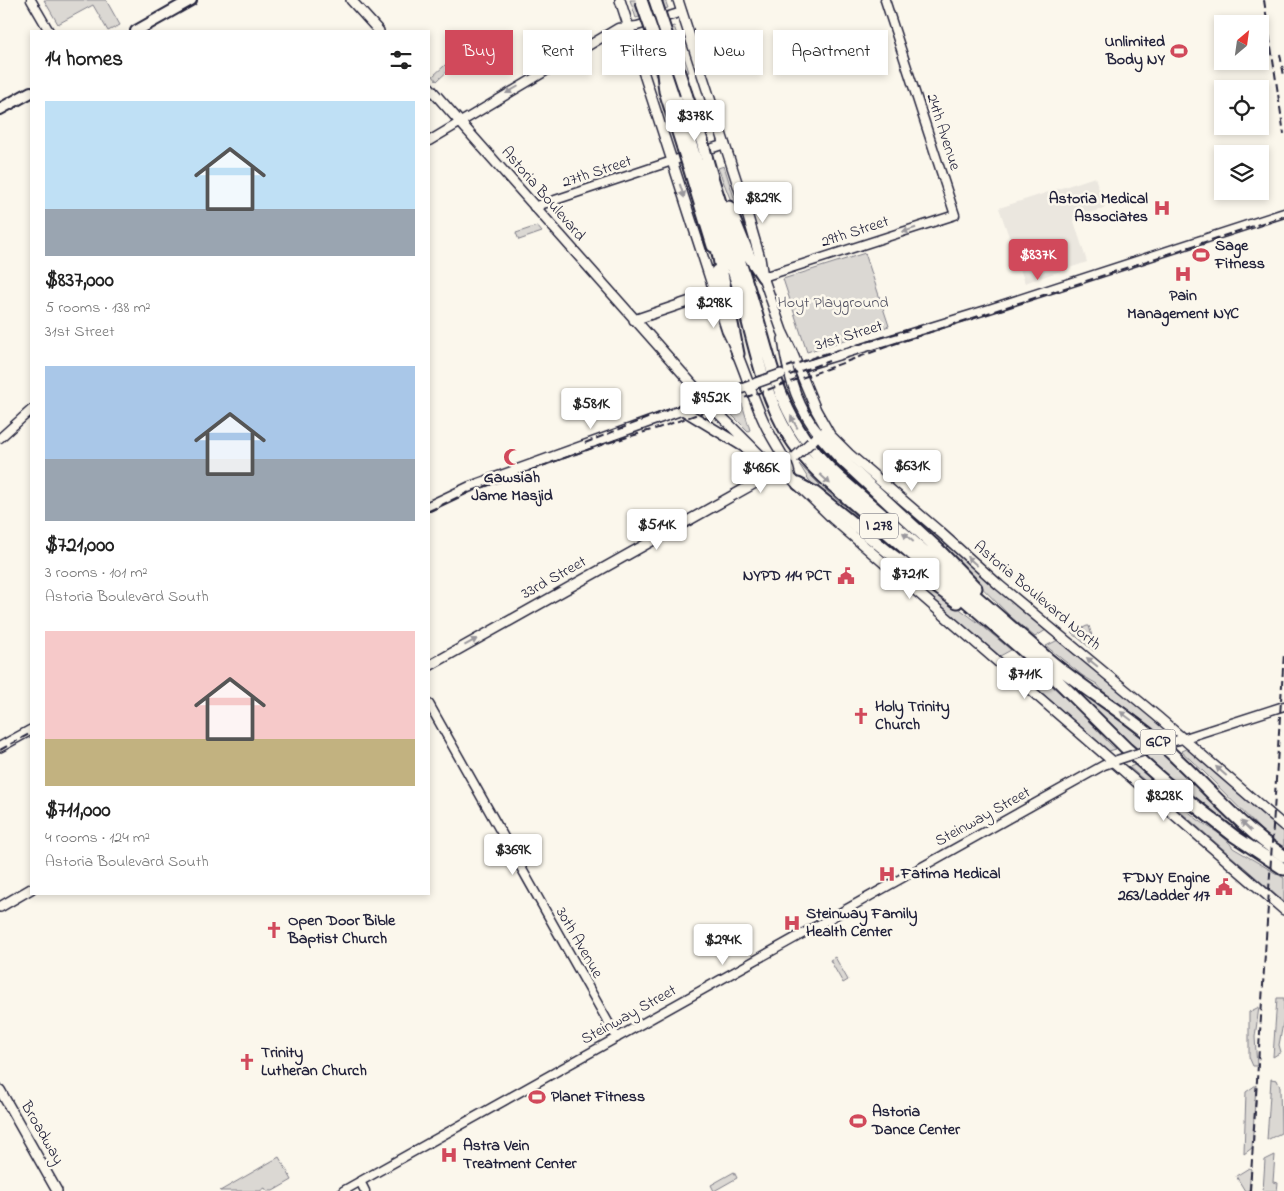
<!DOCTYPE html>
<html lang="en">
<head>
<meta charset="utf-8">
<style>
  body { margin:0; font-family:"Indie Flower",sans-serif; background:#f6f6f6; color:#222; height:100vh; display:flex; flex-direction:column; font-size:19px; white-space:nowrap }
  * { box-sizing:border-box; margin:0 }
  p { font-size:16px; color:#767676 }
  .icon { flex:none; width:28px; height:28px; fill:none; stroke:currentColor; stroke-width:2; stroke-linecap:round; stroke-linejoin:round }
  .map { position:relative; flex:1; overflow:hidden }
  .drawer { position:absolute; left:30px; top:30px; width:400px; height:865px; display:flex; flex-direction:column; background:#fff; border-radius:0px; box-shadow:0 2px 8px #0003 }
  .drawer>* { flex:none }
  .guide { position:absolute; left:445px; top:30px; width:475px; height:45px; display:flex; gap:10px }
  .needle { width:32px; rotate:29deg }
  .fabs { position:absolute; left:1214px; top:15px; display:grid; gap:10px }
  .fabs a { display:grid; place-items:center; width:55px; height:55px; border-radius:0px; background:#fff; box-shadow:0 2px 8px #0003; font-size:25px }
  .price { position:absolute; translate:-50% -42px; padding:0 11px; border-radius:5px; background:#fff; color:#222; font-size:16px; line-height:32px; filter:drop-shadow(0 1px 2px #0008) }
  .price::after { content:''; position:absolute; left:50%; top:30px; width:15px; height:11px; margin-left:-8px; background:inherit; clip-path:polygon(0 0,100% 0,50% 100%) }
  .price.on { background:#d1495b; color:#fff }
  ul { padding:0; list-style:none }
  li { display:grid; align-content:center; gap:10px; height:265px; padding:0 15px }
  li span { display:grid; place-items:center; height:155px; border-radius:0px; color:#555 }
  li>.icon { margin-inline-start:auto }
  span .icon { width:90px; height:90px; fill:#fffc; stroke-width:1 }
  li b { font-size:21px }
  h2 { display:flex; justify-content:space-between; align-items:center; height:60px; padding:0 15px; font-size:21px }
  .chip { padding:0 18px; border-radius:0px; background:#fff; box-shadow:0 2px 8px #0003; font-size:18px; line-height:45px }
  .chip.on { background:#d1495b; color:#fff }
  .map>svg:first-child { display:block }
  .built { fill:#ebe7df }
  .green { fill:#dbd8d3; stroke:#7e7d87 }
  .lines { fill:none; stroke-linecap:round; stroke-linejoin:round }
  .tertiary-casing { stroke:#22223b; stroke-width:11 }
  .secondary-casing { stroke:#22223b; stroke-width:12 }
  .primary-casing { stroke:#22223b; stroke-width:14 }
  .motorway-casing { stroke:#22223b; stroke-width:15 }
  .tertiary { stroke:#fbf7ec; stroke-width:8 }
  .secondary { stroke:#fbf7ec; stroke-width:9 }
  .primary { stroke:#fbf7ec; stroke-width:10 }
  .motorway { stroke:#fbf7ec; stroke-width:11 }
  .rail { stroke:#22223b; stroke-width:2; stroke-dasharray:8 4; stroke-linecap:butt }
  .tertiary-bridge-casing { stroke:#22223b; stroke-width:11; stroke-linecap:butt }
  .secondary-bridge-casing { stroke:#22223b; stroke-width:12; stroke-linecap:butt }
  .motorway-bridge-casing { stroke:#22223b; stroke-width:15; stroke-linecap:butt }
  .tertiary-bridge { stroke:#fbf7ec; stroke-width:8 }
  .secondary-bridge { stroke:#fbf7ec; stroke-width:9 }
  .motorway-bridge { stroke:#fbf7ec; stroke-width:11 }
  .oneway { fill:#99979c }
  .labels { text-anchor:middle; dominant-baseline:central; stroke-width:5; stroke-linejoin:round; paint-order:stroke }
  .shield { fill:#fbf7ec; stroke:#636270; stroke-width:1 }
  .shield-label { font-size:15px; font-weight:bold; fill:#22223b }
  .poi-label { font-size:16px; font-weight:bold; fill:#22223b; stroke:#fbf7ec; text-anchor:start }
  .street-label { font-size:16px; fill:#22223b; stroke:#fbf7ec }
  .park-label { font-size:16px; fill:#505061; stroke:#fbf7ec }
</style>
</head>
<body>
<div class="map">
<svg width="1284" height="1191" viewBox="0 0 1284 1191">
  <rect width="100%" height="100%" fill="#fbf7ec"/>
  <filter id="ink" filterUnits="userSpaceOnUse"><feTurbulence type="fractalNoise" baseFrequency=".02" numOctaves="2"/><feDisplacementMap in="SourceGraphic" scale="10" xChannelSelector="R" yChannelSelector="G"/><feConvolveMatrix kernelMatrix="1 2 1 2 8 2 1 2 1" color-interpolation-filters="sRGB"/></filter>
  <g filter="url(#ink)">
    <path class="built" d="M1095 177 1105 208 1073 218 1087 262 1025 283 999 208Z"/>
    <path class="green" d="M44 0H106L120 25 108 31 93 5 58 24Z
      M630 0H665L668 8 636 18Z
      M674 26 689 72 658 82 643 36Z
      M466 46 470 50 437 81 433 76Z
      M724 166 744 229H742L718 168Z
      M537 226 542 232 519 240 516 233Z
      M865 253 889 326 807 352 783 279Z
      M742 404 750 430 748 431 726 409Z
      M821 448 842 463 901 521 853 480Z
      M799 464 822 487 900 553 898 554 821 493 809 480Z
      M854 465 934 534 931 536Z
      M946 544 1046 630 1035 637 1011 617 941 546Z
      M903 567 980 624 1011 650 1000 656 899 569Z
      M1087 626H1089L1096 649 1094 651 1072 633Z
      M1058 640 1168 731 1161 734 1103 691 1097 684 1083 676 1046 646Z
      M1022 660C1045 679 1067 699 1089 720 1098 729 1105 741 1116 749L1109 751 1011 666Z
      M1064 679 1148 740 1171 760 1247 838 1180 791 1106 723Z
      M1188 748 1284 831V847L1267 836 1204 772 1181 751Z
      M1135 765C1155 784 1176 801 1197 819 1209 828 1225 835 1233 848L1284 878V902L1129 767Z
      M835 957 848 980 843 983 830 960Z
      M1277 998H1284V1018L1279 1045 1281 1052 1273 1057Z
      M1259 1007 1255 1037 1257 1066H1253L1249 1057V1012Z
      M1271 1079 1277 1080 1280 1087 1281 1133 1267 1140Z
      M1256 1085 1252 1148 1244 1154 1246 1092Z
      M1275 1155 1273 1182 1278 1183 1277 1191H1263L1265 1160Z
      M279 1157 292 1180 273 1191H267L265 1188 260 1191H220Z
      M1249 1168 1251 1169 1249 1191H1245L1236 1176Z
      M734 1172 737 1178 714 1191 711 1185Z"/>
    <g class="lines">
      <g class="tertiary-casing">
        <path id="tertiary" d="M31 0 49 31
          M429 141 618 28 637 26 682 12
          M701 152 725 144
          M534 207 690 155
          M763 277 955 215 885 0
          M798 368 986 310 1284 213
          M0 438 31 410
          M429 704 617 1038
          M1179 740 1284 706
          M360 1181 365 1191
          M343 1191 1104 765 1116 761"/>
      </g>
      <g class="secondary-casing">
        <path id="secondary" d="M351 0 379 31
          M620 0 727 331C742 360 750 392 764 422 772 441 787 457 791 478
          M678 0 746 210 760 258 763 277 782 331 792 352 816 410 830 435 849 454 940 532 999 585 1158 717 1284 826
          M429 87 716 411 765 460 778 471 791 478 832 518 1284 910
          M634 320 714 293
          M783 339C787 372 797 408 819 434L811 442
          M681 409 752 452
          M429 506 469 487 754 384
          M429 666 782 468
          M0 747 31 730
          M0 907 31 889
          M0 1090 57 1191"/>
      </g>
      <g class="primary-casing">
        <path id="primary" d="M136 31 191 0
          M0 109 31 92"/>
      </g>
      <g class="motorway-casing">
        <path id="motorway" d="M661 57 665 91 683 148
          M668 75 691 145
          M686 94 702 141
          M706 156C718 201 735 245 749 290 773 364 777 422 840 478L1048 659C1085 690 1127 714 1163 746 1204 782 1239 827 1284 856
          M696 161C711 205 726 248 740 292 754 341 762 392 789 436 802 457 819 474 838 490L1057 680 1127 749 1166 783 1234 836 1284 869
          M688 164 713 246
          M729 207 749 256 763 277
          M715 238 738 354
          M714 293 717 285V271
          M819 434 841 459 938 549 976 588
          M798 484 815 493 892 555 957 602"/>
      </g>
      <use href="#tertiary" class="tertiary"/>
      <use href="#secondary" class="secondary"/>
      <use href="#primary" class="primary"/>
      <use href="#motorway" class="motorway"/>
      <path class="rail" d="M1264 0 1284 134
        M1280 54 1284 76
        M767 383 829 361
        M585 443 685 403 821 355 923 326
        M429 511 469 492 598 446 658 428 810 375 897 343 1284 216
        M0 750 31 733
        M1250 1191 1284 653"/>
      <g class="tertiary-bridge-casing">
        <path id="tertiary-bridge" d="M1117 760 1178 740"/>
      </g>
      <g class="secondary-bridge-casing">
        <path id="secondary-bridge" d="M756 383 781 374
          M794 458 811 442"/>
      </g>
      <g class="motorway-bridge-casing">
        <path id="motorway-bridge" d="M641 0 661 57
          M655 0 686 94
          M702 141 706 156
          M691 145 696 161
          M683 148 688 164"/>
      </g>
      <use href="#tertiary-bridge" class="tertiary-bridge"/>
      <use href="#secondary-bridge" class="secondary-bridge"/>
      <use href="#motorway-bridge" class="motorway-bridge"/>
    </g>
    <defs><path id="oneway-solid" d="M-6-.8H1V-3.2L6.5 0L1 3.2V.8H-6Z" transform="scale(1.25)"/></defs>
    <g class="oneway">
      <use href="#oneway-solid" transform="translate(512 90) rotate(150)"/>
      <use href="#oneway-solid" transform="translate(682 191) rotate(72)"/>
      <use href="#oneway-solid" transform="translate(909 230) rotate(162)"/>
      <use href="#oneway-solid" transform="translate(794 422) rotate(-119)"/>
      <use href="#oneway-solid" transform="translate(825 479) rotate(43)"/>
      <use href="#oneway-solid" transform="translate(908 537) rotate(-139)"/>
      <use href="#oneway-solid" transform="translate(972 561) rotate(-139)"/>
      <use href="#oneway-solid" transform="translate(471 642) rotate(-29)"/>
      <use href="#oneway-solid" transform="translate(1092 662) rotate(-141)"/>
      <use href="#oneway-solid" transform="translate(1126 716) rotate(-143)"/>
      <use href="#oneway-solid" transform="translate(1221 771) rotate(-139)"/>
      <use href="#oneway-solid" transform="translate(1246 826) rotate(-136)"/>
    </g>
  </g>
  <defs>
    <g id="stadium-bare" transform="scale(1.35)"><path d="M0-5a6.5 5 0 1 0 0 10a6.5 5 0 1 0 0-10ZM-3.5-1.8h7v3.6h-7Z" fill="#d1495b" stroke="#fbf7ec" stroke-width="2.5" paint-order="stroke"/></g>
    <g id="hospital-bare" transform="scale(1.35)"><path d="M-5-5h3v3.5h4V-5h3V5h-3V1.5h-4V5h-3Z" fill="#d1495b" stroke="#fbf7ec" stroke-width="2.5" paint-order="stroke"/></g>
    <g id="mosque-bare" transform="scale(1.35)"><path d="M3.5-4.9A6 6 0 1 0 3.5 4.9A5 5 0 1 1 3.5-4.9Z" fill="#d1495b" stroke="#fbf7ec" stroke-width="2.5" paint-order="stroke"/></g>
    <g id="civic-bare" transform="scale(1.35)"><path d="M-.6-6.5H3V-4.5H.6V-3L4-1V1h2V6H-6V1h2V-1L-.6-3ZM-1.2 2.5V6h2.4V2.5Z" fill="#d1495b" stroke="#fbf7ec" stroke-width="2.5" paint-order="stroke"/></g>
    <g id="church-bare" transform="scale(1.35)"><path d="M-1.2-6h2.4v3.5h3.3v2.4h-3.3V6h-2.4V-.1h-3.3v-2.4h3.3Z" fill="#d1495b" stroke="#fbf7ec" stroke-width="2.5" paint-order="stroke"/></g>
  </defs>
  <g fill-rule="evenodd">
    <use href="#stadium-bare" x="1179" y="51"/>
    <use href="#hospital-bare" x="1162" y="208"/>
    <use href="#stadium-bare" x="1201" y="255"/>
    <use href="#hospital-bare" x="1183" y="274"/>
    <use href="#mosque-bare" x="512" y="457"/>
    <use href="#civic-bare" x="846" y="576"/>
    <use href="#church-bare" x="861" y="716"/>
    <use href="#hospital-bare" x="887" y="874"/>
    <use href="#civic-bare" x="1224" y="887"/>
    <use href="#hospital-bare" x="792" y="923"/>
    <use href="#church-bare" x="274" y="930"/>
    <use href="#church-bare" x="247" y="1062"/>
    <use href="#stadium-bare" x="537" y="1097"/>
    <use href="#stadium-bare" x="858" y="1121"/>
    <use href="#hospital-bare" x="449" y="1155"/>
  </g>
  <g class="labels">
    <g class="shield">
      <rect x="860" y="513.5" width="38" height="25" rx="4"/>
      <rect x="1140.5" y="729.5" width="35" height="25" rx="4"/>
    </g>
    <g class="shield-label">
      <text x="879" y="526">I 278</text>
      <text x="1158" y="742">GCP</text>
    </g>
    <g class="poi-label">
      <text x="1165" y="42" text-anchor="end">Unlimited<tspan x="1165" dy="18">Body NY</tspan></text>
      <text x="1148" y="199" text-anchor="end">Astoria Medical<tspan x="1148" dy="18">Associates</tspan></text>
      <text x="1215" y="246">Sage<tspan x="1215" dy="18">Fitness</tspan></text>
      <text x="1183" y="296" text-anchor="middle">Pain<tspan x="1183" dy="18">Management NYC</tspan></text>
      <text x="512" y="478" text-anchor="middle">Gawsiah<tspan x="512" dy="18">Jame Masjid</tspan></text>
      <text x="832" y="576" text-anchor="end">NYPD 114 PCT</text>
      <text x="875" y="707">Holy Trinity<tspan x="875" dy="18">Church</tspan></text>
      <text x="901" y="874">Fatima Medical</text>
      <text x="1210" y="878" text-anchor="end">FDNY Engine<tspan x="1210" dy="18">263/Ladder 117</tspan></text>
      <text x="806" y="914">Steinway Family<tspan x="806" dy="18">Health Center</tspan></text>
      <text x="288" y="921">Open Door Bible<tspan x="288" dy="18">Baptist Church</tspan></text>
      <text x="261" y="1053">Trinity<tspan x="261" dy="18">Lutheran Church</tspan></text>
      <text x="551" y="1097">Planet Fitness</text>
      <text x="872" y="1112">Astoria<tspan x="872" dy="18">Dance Center</tspan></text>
      <text x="463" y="1146">Astra Vein<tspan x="463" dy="18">Treatment Center</tspan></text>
    </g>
    <g class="street-label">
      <text transform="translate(943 132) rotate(72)">24th Avenue</text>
      <text transform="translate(597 172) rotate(-18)">27th Street</text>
      <text transform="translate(543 194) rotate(49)">Astoria Boulevard</text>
      <text transform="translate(855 232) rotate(-18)">29th Street</text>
      <text transform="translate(849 336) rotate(-17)">31st Street</text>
      <text transform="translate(554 578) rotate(-29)">33rd Street</text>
      <text transform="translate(1037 596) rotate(40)">Astoria Boulevard North</text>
      <text transform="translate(983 817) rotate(-29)">Steinway Street</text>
      <text transform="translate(579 943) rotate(60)">30th Avenue</text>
      <text transform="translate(629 1015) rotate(-29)">Steinway Street</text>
      <text transform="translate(42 1133) rotate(60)">Broadway</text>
    </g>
    <g class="park-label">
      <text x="833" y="303">Hoyt Playground</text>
    </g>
  </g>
</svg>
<div class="fabs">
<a><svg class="needle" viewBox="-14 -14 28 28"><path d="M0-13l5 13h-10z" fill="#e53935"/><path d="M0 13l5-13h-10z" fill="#767676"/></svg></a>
<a><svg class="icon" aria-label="locate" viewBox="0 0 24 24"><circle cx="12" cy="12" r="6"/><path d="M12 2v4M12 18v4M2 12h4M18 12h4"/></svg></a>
<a><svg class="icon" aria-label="layers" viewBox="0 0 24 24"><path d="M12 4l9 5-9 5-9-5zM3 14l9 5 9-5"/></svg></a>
</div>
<b class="price" style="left:695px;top:142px">$378K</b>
<b class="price" style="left:763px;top:224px">$829K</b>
<b class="price on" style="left:1038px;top:281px">$837K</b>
<b class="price" style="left:714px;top:329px">$298K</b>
<b class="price" style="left:711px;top:424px">$952K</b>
<b class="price" style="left:591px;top:430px">$581K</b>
<b class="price" style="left:912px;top:492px">$631K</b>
<b class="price" style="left:761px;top:494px">$486K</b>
<b class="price" style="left:657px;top:551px">$514K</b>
<b class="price" style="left:910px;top:600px">$721K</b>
<b class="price" style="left:1025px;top:700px">$711K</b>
<b class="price" style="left:1164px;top:822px">$828K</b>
<b class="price" style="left:513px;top:876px">$369K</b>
<b class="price" style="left:723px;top:966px">$294K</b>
<div class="guide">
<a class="chip on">Buy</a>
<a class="chip">Rent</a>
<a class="chip">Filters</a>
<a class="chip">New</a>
<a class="chip">Apartment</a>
</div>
<section class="drawer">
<h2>14 homes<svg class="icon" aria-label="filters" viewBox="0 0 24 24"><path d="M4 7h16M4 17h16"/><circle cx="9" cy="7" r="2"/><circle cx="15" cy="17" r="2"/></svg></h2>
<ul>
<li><span style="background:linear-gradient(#bfe0f5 70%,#9aa5b1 0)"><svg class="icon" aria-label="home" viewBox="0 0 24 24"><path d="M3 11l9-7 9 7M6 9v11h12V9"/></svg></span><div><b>$837,000</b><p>5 rooms · 138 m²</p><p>31st Street</p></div></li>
<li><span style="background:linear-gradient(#a9c7e8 60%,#9aa5b1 0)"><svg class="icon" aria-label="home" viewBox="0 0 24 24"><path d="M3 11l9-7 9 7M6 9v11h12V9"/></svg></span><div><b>$721,000</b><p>3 rooms · 101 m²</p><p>Astoria Boulevard South</p></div></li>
<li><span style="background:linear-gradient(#f6c9c9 70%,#c2b280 0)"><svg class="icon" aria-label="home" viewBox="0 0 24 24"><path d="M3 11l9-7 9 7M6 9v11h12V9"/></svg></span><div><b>$711,000</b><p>4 rooms · 124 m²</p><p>Astoria Boulevard South</p></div></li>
</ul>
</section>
</div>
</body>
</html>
